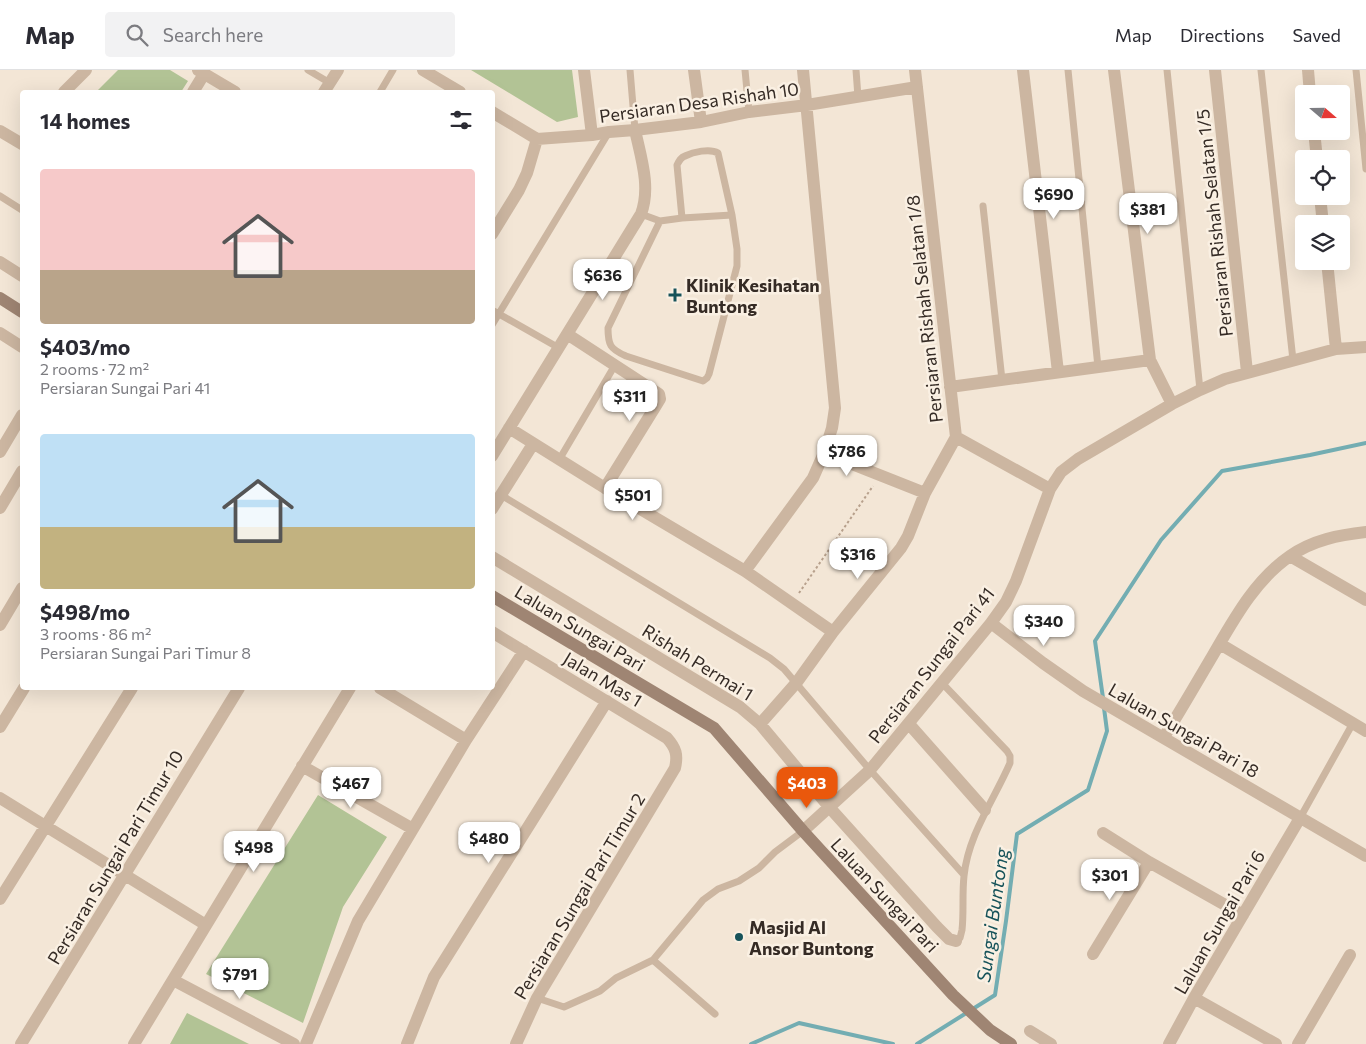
<!DOCTYPE html>
<html lang="en">
<head>
<meta charset="utf-8">
<style>
  body { margin:0; font-family:Commissioner,sans-serif; background:#f2f2f3; color:#2b2b33; height:100vh; display:flex; flex-direction:column; font-size:19px; white-space:nowrap }
  * { box-sizing:border-box; margin:0 }
  p { font-size:16px; color:#7c7c81 }
  .icon { flex:none; width:28px; height:28px; fill:none; stroke:currentColor; stroke-width:2; stroke-linecap:round; stroke-linejoin:round }
  .map { position:relative; flex:1; overflow:hidden }
  .side { position:absolute; left:20px; top:20px; width:475px; height:600px; display:flex; flex-direction:column; background:#fff; border-radius:5px; box-shadow:0 5px 20px #0002 }
  .side>* { flex:none }
  .needle { width:32px; rotate:110deg }
  .tools { position:absolute; left:1295px; top:15px; display:grid; gap:10px }
  .tools a { display:grid; place-items:center; width:55px; height:55px; border-radius:5px; background:#fff; box-shadow:0 5px 20px #0002; font-size:25px }
  .price { position:absolute; translate:-50% -42px; padding:0 11px; border-radius:10px; background:#fff; color:#222; font-size:16px; line-height:32px; filter:drop-shadow(0 1px 2px #0008) }
  .price::after { content:''; position:absolute; left:50%; top:30px; width:15px; height:11px; margin-left:-8px; background:inherit; clip-path:polygon(0 0,100% 0,50% 100%) }
  .price.selected { background:#ea580c; color:#fff }
  ul { padding:0; list-style:none }
  li { display:grid; align-content:center; gap:10px; height:265px; padding:0 20px }
  li span { display:grid; place-items:center; height:155px; border-radius:5px; color:#555 }
  li>.icon { margin-inline-start:auto }
  span .icon { width:90px; height:90px; fill:#fffc; stroke-width:1 }
  li b { font-size:21px }
  h2 { display:flex; justify-content:space-between; align-items:center; height:60px; padding:0 20px; font-size:21px }
  header { display:flex; align-items:center; gap:30px; box-sizing:border-box; height:70px; padding:0 25px; background:#fff; border-bottom:1px solid #e1e1e2 }
  header strong { font-size:24px }
  nav { display:flex; gap:28px; margin-inline-start:auto; font-size:18px }
  .search { width:350px; height:45px; background:#f2f2f3; display:flex; align-items:center; gap:12px; box-sizing:border-box; padding:0 18px; border-radius:5px; color:#7c7c81; font-size:19px }
  .map>svg:first-child { display:block }
  .green { fill:#b2c395 }
  .lines { fill:none; stroke-linecap:round; stroke-linejoin:round }
  .stream { stroke:#73adb2; stroke-width:4 }
  .path { stroke:#b7a08c; stroke-width:2; stroke-dasharray:2.5 2.5; stroke-linecap:butt }
  .service { stroke:#ccb6a1; stroke-width:7 }
  .minor { stroke:#ccb6a1; stroke-width:12 }
  .secondary { stroke:#9f8573; stroke-width:12 }
  .poi-dot { fill:#17535a; stroke:#faf0e3; stroke-width:2 }
  .labels { text-anchor:middle; dominant-baseline:central; stroke-width:5; stroke-linejoin:round; paint-order:stroke }
  .street-label { font-size:18px; fill:#352b25; stroke:#faf0e3 }
  .poi-label { font-size:18px; font-weight:bold; fill:#352b25; stroke:#faf0e3; text-anchor:start }
  .water-label { font-size:19px; font-style:italic; fill:#17535a; stroke:#faf0e3 }
</style>
</head>
<body>
<header>
<strong>Map</strong>
<div class="search"><svg class="icon" aria-label="search" viewBox="0 0 24 24"><circle cx="10" cy="10" r="6"/><path d="M15 15l6 6"/></svg>Search here</div>
<nav><a>Map</a><a>Directions</a><a>Saved</a></nav>
</header>
<div class="map">
<svg width="1366" height="974" viewBox="0 0 1366 974">
  <rect width="100%" height="100%" fill="#f3e6d6"/>
  <path class="green" d="M118 0H170L188 11 181 22H96Z
    M471 0H572L578 47 557 52Z
    M318 725 387 767 343 837 303 953 206 904Z
    M187 943 249 974H170Z"/>
  <g class="lines">
    <path class="stream" d="M1103 628 1095 571 1161 470 1222 401 1310 385 1366 373
      M751 974 799 953 893 974
      M917 974 995 925 1006 851 1017 764 1088 720 1107 661 1104 638"/>
    <path class="path" d="M799 523 873 416"/>
    <path class="service" d="M308 0 330 13
      M630 0 635 60
      M745 0 749 42
      M856 0 858 27
      M1068 0 1098 297
      M1167 0 1200 320
      M1261 0 1293 290
      M1356 0 1366 99
      M380 22 393 0
      M0 126 22 140
      M983 136 1002 310
      M641 144 660 151 682 148 677 95C679 91 681 87 685 86 693 82 710 78 718 83L732 145 737 179V196L709 304 707 308 703 311 626 286C610 279 608 275 608 258L660 151
      M682 148 732 145
      M492 240 559 278
      M492 255 609 62
      M559 390 615 295
      M501 425 770 588 784 599 870 700 964 805
      M942 613 1007 681 1010 686V693C994 730 968 765 964 806 962 824 964 842 962 860L960 868 956 871
      M1300 748 1353 653
      M653 890 715 944
      M537 928 564 937 600 921 616 908 653 890 703 830 718 819 739 811 759 798 775 782 803 761"/>
    <path class="minor" d="M198 0 235 22
      M423 0 460 22
      M584 0 592 65
      M694 0 701 52
      M915 0 956 367 1050 419
      M1023 0 1058 302
      M1114 0 1150 290 1172 334
      M1215 0 1247 302
      M1308 0 1310 24
      M64 22 86 0
      M193 22 204 4
      M324 22 338 0
      M492 42 537 69 592 65 609 62 635 60 701 52 749 42 807 35 917 17
      M0 61 22 74
      M1314 61 1317 89
      M1320 126 1323 154
      M492 164 519 120 527 103 537 69
      M1327 191 1336 279
      M0 192 22 206
      M0 263 22 277
      M567 264 659 324 660 329 657 334 605 418
      M950 317 1150 290
      M509 358 605 418 745 501 833 562
      M0 382 22 345
      M824 383 925 423
      M492 386 641 144C651 117 641 88 635 60
      M0 438 22 401
      M492 439 533 374
      M1290 486 1366 530
      M492 487 740 637 760 654 830 738 937 857 949 869 956 871
      M745 501 813 408 824 383 832 358 835 338 803 0
      M991 553 1043 593 1083 621 1366 786
      M0 555 22 518
      M492 562 667 668C676 678 678 685 675 698L537 928 516 974
      M1220 574 1366 661
      M380 618 466 670
      M760 654 797 612 833 562 901 478 908 466 925 423 956 367
      M909 654 985 740
      M0 657 24 618
      M1164 667C1181 640 1197 612 1213 585 1234 549 1255 510 1290 486 1313 470 1339 465 1366 462
      M302 696 413 759
      M0 728 206 855
      M803 761 870 700 991 553 1006 532 1016 511 1050 419 1061 402 1078 389 1172 334 1200 320 1225 309 1336 279 1366 277
      M1103 763 1149 792 1243 845
      M0 829 132 618
      M1093 884 1149 792
      M173 910 294 974
      M1194 928 1276 974
      M1030 961 1051 974
      M21 974 239 618
      M134 974 350 618
      M306 974 358 851 466 670 524 581
      M407 974 434 907 607 631
      M1169 974 1194 928 1300 748
      M1298 974 1350 885"/>
    <path class="secondary" d="M0 228 22 242
      M492 526 714 658 803 761 953 925 990 960 1011 974"/>
  </g>
  <g class="poi-dot">
    <path d="M672.5 217.5h5v5h5v5h-5v5h-5v-5h-5v-5h5z"/>
    <circle cx="739" cy="867" r="5"/>
  </g>
  <g class="labels">
    <g class="street-label">
      <text transform="translate(699 32) rotate(-8)">Persiaran Desa Rishah 10</text>
      <text transform="translate(1214 153) rotate(-96)">Persiaran Rishah Selatan 1/5</text>
      <text transform="translate(924 239) rotate(-96)">Persiaran Rishah Selatan 1/8</text>
      <text transform="translate(580 558) rotate(31)">Laluan Sungai Pari</text>
      <text transform="translate(698 592) rotate(32)">Rishah Permai 1</text>
      <text transform="translate(931 595) rotate(-52)">Persiaran Sungai Pari 41</text>
      <text transform="translate(603 609) rotate(31)">Jalan Mas 1</text>
      <text transform="translate(1184 660) rotate(30)">Laluan Sungai Pari 18</text>
      <text transform="translate(115 787) rotate(-59)">Persiaran Sungai Pari Timur 10</text>
      <text transform="translate(885 825) rotate(47)">Laluan Sungai Pari</text>
      <text transform="translate(579 826) rotate(-59)">Persiaran Sungai Pari Timur 2</text>
      <text transform="translate(1219 852) rotate(-60)">Laluan Sungai Pari 6</text>
    </g>
    <g class="poi-label">
      <text x="686" y="215">Klinik Kesihatan<tspan x="686" dy="21">Buntong</tspan></text>
      <text x="749" y="857">Masjid Al<tspan x="749" dy="21">Ansor Buntong</tspan></text>
    </g>
    <g class="water-label">
      <text transform="translate(992 845) rotate(-82)">Sungai Buntong</text>
    </g>
  </g>
</svg>
<div class="tools">
<a><svg class="needle" viewBox="-14 -14 28 28"><path d="M0-13l5 13h-10z" fill="#e53935"/><path d="M0 13l5-13h-10z" fill="#7c7c81"/></svg></a>
<a><svg class="icon" aria-label="locate" viewBox="0 0 24 24"><circle cx="12" cy="12" r="6"/><path d="M12 2v4M12 18v4M2 12h4M18 12h4"/></svg></a>
<a><svg class="icon" aria-label="layers" viewBox="0 0 24 24"><path d="M12 4l9 5-9 5-9-5zM3 14l9 5 9-5"/></svg></a>
</div>
<b class="price" style="left:1054px;top:150px">$690</b>
<b class="price" style="left:1148px;top:165px">$381</b>
<b class="price" style="left:603px;top:231px">$636</b>
<b class="price" style="left:630px;top:352px">$311</b>
<b class="price" style="left:847px;top:407px">$786</b>
<b class="price" style="left:633px;top:451px">$501</b>
<b class="price" style="left:858px;top:510px">$316</b>
<b class="price" style="left:1044px;top:577px">$340</b>
<b class="price" style="left:351px;top:739px">$467</b>
<b class="price selected" style="left:807px;top:739px">$403</b>
<b class="price" style="left:489px;top:794px">$480</b>
<b class="price" style="left:254px;top:803px">$498</b>
<b class="price" style="left:1110px;top:831px">$301</b>
<b class="price" style="left:240px;top:930px">$791</b>
<section class="side">
<h2>14 homes<svg class="icon" aria-label="filters" viewBox="0 0 24 24"><path d="M4 7h16M4 17h16"/><circle cx="9" cy="7" r="2"/><circle cx="15" cy="17" r="2"/></svg></h2>
<ul>
<li><span style="background:linear-gradient(#f6c9c9 65%,#b9a48a 0)"><svg class="icon" aria-label="home" viewBox="0 0 24 24"><path d="M3 11l9-7 9 7M6 9v11h12V9"/></svg></span><div><b>$403/mo</b><p>2 rooms · 72 m²</p><p>Persiaran Sungai Pari 41</p></div></li>
<li><span style="background:linear-gradient(#bfe0f5 60%,#c2b280 0)"><svg class="icon" aria-label="home" viewBox="0 0 24 24"><path d="M3 11l9-7 9 7M6 9v11h12V9"/></svg></span><div><b>$498/mo</b><p>3 rooms · 86 m²</p><p>Persiaran Sungai Pari Timur 8</p></div></li>
</ul>
</section>
</div>
</body>
</html>
